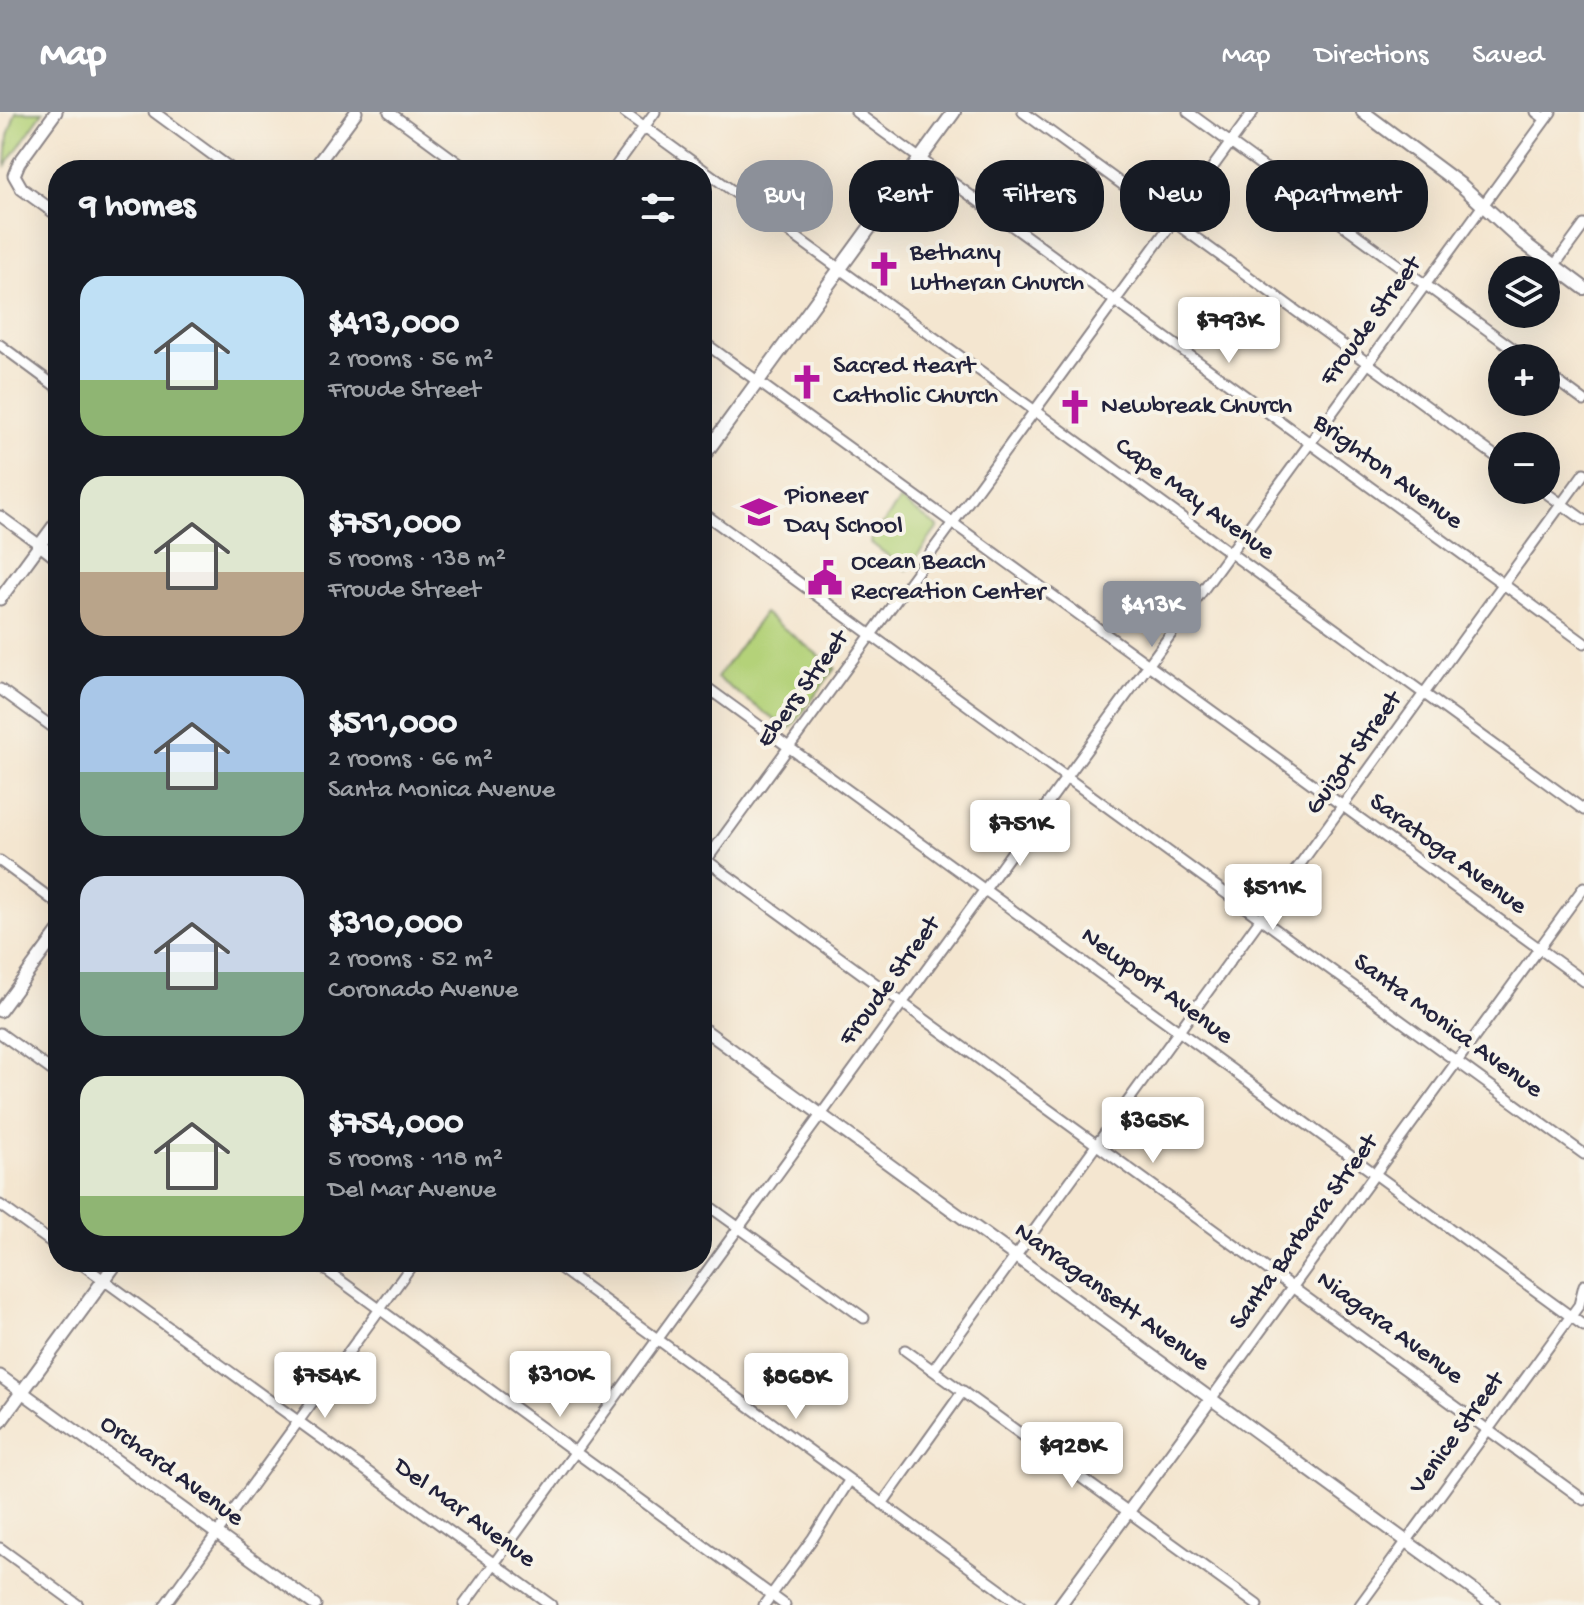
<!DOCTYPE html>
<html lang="en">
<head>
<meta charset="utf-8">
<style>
  body { margin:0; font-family:"Gochi Hand",sans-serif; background:#242831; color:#f1f3f6; height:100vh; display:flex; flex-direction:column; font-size:30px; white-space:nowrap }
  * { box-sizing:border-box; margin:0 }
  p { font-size:26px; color:#9ea1a6 }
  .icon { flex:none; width:44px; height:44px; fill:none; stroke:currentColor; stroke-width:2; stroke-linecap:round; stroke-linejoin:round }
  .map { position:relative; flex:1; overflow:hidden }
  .sheet { position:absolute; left:48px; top:48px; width:664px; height:1112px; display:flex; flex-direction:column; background:#171b24; border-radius:32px; box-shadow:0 8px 32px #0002 }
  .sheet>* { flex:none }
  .hud { position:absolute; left:736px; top:48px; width:728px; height:72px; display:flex; gap:16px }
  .tools { position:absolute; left:1488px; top:144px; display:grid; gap:16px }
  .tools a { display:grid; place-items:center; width:72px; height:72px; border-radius:50%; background:#171b24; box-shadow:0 8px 32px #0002; font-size:40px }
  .price { position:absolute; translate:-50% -68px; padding:0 18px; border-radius:8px; background:#fff; color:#222; font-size:26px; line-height:52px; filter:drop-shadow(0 2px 4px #0008) }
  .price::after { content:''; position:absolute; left:50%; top:48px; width:24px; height:18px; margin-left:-12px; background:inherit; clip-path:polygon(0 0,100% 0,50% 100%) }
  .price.selected { background:#8c9099; color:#fff }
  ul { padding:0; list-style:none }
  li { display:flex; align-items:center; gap:24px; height:200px; padding:0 32px }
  li span { display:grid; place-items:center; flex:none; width:224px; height:160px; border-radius:24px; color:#555 }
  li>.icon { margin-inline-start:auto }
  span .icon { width:96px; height:96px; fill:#fffc; stroke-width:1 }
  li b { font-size:34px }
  h2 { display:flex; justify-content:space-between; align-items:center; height:96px; padding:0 32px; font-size:34px }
  .chip { padding:0 28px; border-radius:32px; background:#171b24; box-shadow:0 8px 32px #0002; font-size:28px; line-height:72px }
  .chip.selected { background:#8c9099; color:#fff }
  header { display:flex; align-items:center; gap:48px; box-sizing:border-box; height:112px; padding:0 40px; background:#8c9099; color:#fff }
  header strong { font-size:38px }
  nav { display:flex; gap:44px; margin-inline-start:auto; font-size:28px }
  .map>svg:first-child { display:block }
  .green { fill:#b4d279; stroke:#6b7a5a; stroke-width:2 }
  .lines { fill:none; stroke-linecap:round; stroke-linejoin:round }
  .minor-casing { stroke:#8b8486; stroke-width:13 }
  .tertiary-casing { stroke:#8b8486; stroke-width:15 }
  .secondary-casing { stroke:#8b8486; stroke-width:16 }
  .minor { stroke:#fff; stroke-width:9 }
  .tertiary { stroke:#fff; stroke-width:11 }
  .secondary { stroke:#fff; stroke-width:12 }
  .labels { text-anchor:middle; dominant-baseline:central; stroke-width:8; stroke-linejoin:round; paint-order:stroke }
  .poi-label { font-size:26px; fill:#22223b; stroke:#f7f3e8; text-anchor:start }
  .street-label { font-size:26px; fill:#22223b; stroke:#f7f3e8 }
</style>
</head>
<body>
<header>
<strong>Map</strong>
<nav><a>Map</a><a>Directions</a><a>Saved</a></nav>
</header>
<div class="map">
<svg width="1584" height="1493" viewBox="0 0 1584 1493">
  <rect width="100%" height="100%" fill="#f7f3e8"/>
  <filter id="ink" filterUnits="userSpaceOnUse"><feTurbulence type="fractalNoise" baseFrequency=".0125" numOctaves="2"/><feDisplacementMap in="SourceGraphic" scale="16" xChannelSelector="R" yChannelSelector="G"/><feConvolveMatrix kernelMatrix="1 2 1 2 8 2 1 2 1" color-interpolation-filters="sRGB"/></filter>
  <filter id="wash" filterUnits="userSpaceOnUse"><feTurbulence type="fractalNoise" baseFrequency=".006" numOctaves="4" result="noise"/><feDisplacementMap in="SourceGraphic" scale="32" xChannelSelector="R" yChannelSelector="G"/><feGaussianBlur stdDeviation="1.8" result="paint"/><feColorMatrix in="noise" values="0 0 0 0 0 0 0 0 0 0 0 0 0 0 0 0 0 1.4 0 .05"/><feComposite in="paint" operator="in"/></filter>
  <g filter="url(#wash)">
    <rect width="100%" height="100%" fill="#f4e6d0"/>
    <path class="green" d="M16 0H43L6 53 8 24Z
      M900 388 938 415 907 458 870 430Z
      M764 501 835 556 792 615 786 616 717 566Z"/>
  </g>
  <g filter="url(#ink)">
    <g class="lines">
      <g class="minor-casing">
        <path id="minor" d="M154 0 233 58
          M389 0 468 58
          M624 0 1584 698
          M856 0 1584 531
          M1023 0 1502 349
          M1188 0 1526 246
          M1536 0 1545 7
          M613 58 655 0
          M1554 154 1584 113
          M702 229 1584 869
          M0 233 58 276
          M1546 261 1584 289
          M1542 378 1584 408
          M702 400 1584 1042
          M0 404 40 433
          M702 572 1584 1214
          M0 577 58 619
          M702 745 1584 1388
          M0 749 58 792
          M702 754 1253 0
          M0 921 58 963
          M702 1089 864 1206
          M0 1093 58 1135
          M79 1150 551 1493
          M315 1150 785 1493
          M552 1150 1021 1493
          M905 1238 1257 1493
          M933 1258 1584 361
          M1211 1287 1584 775
          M882 1392 963 1279
          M0 1436 78 1493
          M165 1493 414 1150
          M464 1493 1551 0
          M764 1493 813 1426 849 1369
          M1360 1493 1579 1193 1584 1173"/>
      </g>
      <g class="tertiary-casing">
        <path id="tertiary" d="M56 0 19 51 14 63 22 77 58 103
          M313 58 356 0
          M40 433 58 447
          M0 487 58 408
          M0 899 58 820
          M702 916 1494 1493
          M0 1264 315 1493
          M1060 1493 1211 1287"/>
      </g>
      <g class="secondary-casing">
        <path id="secondary" d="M1363 0 1461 73 1524 131 1584 176
          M702 346 954 0
          M0 1310 117 1150"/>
      </g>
      <use href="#minor" class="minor"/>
      <use href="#tertiary" class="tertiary"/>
      <use href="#secondary" class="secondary"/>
    </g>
  </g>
  <defs>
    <g id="church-bare" transform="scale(2.76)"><path d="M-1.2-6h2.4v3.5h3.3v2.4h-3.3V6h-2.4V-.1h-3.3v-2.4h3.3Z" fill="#b5179e" stroke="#f7f3e8" stroke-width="2.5" paint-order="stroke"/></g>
    <g id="school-bare" transform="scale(2.76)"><path d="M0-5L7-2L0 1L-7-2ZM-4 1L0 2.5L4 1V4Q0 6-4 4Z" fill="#b5179e" stroke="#f7f3e8" stroke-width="2.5" paint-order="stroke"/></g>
    <g id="civic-bare" transform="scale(2.76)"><path d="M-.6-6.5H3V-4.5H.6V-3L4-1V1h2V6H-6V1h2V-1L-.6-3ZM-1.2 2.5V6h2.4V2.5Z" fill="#b5179e" stroke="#f7f3e8" stroke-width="2.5" paint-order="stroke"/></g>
  </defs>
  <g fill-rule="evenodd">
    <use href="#church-bare" x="884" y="157"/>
    <use href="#church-bare" x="807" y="270"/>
    <use href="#church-bare" x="1075" y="295"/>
    <use href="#school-bare" x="759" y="400"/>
    <use href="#civic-bare" x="825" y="466"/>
  </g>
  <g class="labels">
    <g class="poi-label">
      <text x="910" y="142">Bethany<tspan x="910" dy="30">Lutheran Church</tspan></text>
      <text x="833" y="255">Sacred Heart<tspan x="833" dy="30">Catholic Church</tspan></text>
      <text x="1101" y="295">Newbreak Church</text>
      <text x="785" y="385">Pioneer<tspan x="785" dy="30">Day School</tspan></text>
      <text x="851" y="451">Ocean Beach<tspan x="851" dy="30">Recreation Center</tspan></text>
    </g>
    <g class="street-label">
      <text transform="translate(1372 210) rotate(-54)">Froude Street</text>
      <text transform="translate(1387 361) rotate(36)">Brighton Avenue</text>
      <text transform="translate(1194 388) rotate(36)">Cape May Avenue</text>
      <text transform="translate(804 578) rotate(-54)">Ebers Street</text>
      <text transform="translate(1355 642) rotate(-54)">Guizot Street</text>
      <text transform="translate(1447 743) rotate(36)">Saratoga Avenue</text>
      <text transform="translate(891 870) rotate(-54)">Froude Street</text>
      <text transform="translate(1156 875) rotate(36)">Newport Avenue</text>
      <text transform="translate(1447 915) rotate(36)">Santa Monica Avenue</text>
      <text transform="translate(1305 1121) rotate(-54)">Santa Barbara Street</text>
      <text transform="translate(1111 1186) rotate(36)">Narragansett Avenue</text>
      <text transform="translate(1389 1217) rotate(36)">Niagara Avenue</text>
      <text transform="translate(1458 1322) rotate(-54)">Venice Street</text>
      <text transform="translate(171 1360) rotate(36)">Orchard Avenue</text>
      <text transform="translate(464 1402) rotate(36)">Del Mar Avenue</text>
    </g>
  </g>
</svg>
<div class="tools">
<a><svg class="icon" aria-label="layers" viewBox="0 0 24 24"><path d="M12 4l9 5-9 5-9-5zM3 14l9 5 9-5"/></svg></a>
<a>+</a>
<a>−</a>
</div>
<b class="price" style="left:1229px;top:253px">$793K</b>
<b class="price selected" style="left:1152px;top:537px">$413K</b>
<b class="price" style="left:1020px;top:756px">$751K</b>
<b class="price" style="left:1273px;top:820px">$511K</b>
<b class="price" style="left:1153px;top:1053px">$365K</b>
<b class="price" style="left:560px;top:1307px">$310K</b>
<b class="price" style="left:325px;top:1308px">$754K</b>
<b class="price" style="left:796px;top:1309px">$868K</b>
<b class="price" style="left:1072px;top:1378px">$928K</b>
<div class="hud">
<a class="chip selected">Buy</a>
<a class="chip">Rent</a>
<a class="chip">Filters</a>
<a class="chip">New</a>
<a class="chip">Apartment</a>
</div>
<section class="sheet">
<h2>9 homes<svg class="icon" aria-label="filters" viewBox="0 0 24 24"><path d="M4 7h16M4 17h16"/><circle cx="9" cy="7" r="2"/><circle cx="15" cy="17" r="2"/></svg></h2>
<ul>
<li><span style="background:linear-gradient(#bfe0f5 65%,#8fb573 0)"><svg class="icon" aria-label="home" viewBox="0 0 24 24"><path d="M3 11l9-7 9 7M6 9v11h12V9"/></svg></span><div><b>$413,000</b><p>2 rooms · 56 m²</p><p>Froude Street</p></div></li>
<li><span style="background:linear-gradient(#dfe7d0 60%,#b9a48a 0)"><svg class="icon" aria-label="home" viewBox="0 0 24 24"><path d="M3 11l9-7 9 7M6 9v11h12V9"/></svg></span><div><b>$751,000</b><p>5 rooms · 138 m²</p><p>Froude Street</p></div></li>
<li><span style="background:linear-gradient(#a9c7e8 60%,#7fa58c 0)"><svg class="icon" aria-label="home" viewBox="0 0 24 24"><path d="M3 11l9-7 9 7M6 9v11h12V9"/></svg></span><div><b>$511,000</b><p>2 rooms · 66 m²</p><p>Santa Monica Avenue</p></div></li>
<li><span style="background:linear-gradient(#c9d6e8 60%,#7fa58c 0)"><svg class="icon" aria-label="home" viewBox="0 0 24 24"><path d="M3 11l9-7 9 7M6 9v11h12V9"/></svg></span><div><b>$310,000</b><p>2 rooms · 52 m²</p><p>Coronado Avenue</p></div></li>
<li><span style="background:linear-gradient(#dfe7d0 75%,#8fb573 0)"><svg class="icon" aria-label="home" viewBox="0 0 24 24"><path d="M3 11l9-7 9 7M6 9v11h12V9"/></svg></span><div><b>$754,000</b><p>5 rooms · 118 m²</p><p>Del Mar Avenue</p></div></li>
</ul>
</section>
</div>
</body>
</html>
